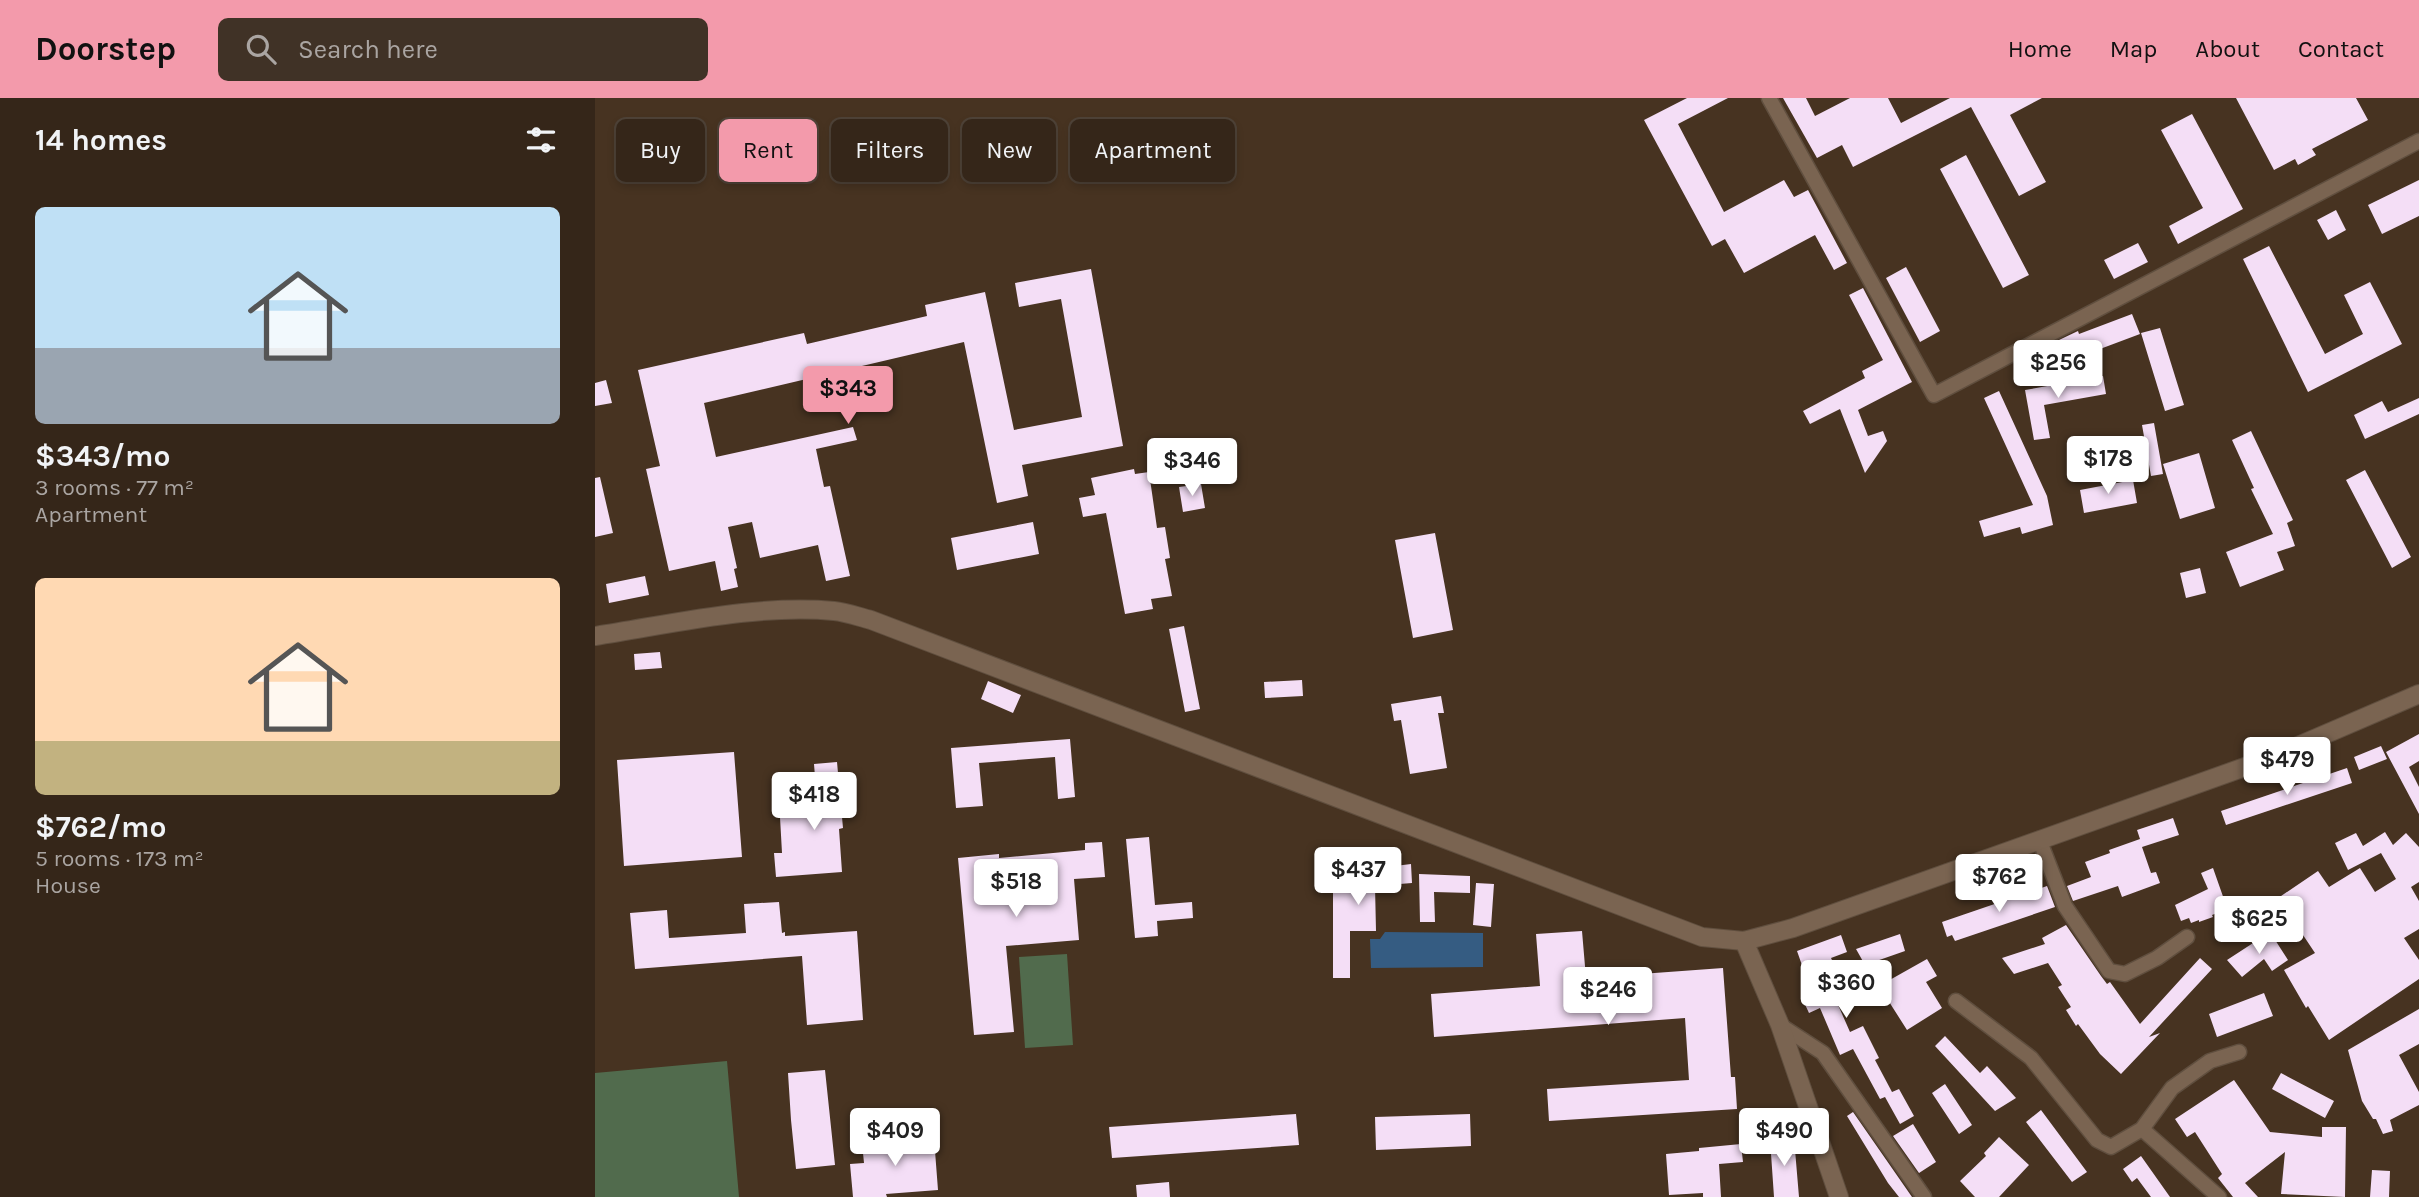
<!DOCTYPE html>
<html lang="en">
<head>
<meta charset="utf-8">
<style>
  body { margin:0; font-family:Karla,sans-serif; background:#403226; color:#f1f3f6; height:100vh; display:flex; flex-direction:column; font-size:26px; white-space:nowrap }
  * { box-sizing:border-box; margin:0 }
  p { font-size:23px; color:#aaa5a2 }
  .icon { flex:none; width:38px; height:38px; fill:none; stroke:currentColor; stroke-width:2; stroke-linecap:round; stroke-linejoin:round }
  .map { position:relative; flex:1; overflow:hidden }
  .drawer { display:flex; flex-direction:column; background:#352619; width:595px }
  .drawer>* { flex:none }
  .banner { position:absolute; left:21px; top:21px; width:665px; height:63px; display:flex; gap:14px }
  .price { position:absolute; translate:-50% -60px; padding:0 16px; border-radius:7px; background:#fff; color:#222; font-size:23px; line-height:46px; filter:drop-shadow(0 2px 4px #0008) }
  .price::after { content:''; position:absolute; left:50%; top:42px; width:21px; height:16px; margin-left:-10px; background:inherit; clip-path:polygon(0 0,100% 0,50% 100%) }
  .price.on { background:#f39aab; color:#111 }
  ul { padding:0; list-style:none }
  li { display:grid; align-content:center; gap:14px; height:371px; padding:0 35px }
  li span { display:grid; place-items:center; height:217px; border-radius:10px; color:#555 }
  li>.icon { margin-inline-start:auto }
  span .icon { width:126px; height:126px; fill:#fffc; stroke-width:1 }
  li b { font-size:30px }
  h2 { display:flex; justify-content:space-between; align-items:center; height:84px; padding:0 35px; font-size:30px }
  .chip { padding:0 24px; border-radius:10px; background:#352619; box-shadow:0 4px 10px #0003,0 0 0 2px #4f4338; font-size:24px; line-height:63px }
  .chip.on { background:#f39aab; color:#111 }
  header { display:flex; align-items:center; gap:42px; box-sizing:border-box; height:98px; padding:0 35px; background:#f39aab; color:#111 }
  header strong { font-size:33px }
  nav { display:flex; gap:38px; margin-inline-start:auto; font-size:24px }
  .search { width:490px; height:63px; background:#403226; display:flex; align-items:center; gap:18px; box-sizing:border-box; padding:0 24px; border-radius:10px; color:#aaa5a2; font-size:26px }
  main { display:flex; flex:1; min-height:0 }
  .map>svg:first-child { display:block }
  .green { fill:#516b4d }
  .water { fill:#355c82 }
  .building { fill:#f4def6 }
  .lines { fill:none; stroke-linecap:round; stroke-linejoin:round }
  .minor-casing { stroke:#604f3f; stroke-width:17 }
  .tertiary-casing { stroke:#604f3f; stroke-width:20 }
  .minor { stroke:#7a6451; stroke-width:14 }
  .tertiary { stroke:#7a6451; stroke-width:18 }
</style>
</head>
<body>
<header>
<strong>Doorstep</strong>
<div class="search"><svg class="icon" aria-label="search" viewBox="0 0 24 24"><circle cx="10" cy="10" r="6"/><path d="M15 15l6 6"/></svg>Search here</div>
<nav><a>Home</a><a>Map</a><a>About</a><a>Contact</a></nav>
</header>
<main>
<section class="drawer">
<h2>14 homes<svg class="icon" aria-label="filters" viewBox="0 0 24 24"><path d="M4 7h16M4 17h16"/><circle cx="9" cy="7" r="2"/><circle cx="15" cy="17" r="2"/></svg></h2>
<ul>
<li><span style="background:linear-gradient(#bfe0f5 65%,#9aa5b1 0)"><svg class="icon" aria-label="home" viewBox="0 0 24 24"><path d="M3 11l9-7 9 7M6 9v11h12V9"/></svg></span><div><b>$343/mo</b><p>3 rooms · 77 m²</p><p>Apartment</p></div></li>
<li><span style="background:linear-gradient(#ffd9b3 75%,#c2b280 0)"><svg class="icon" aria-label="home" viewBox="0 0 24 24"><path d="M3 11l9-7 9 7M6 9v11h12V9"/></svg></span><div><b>$762/mo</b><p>5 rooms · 173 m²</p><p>House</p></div></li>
</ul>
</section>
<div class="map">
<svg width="1824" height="1099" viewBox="0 0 1824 1099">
  <rect width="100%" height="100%" fill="#473321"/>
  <path class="green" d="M472 856 478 947 430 950 424 859Z
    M132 963 144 1099H0V975Z"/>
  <path class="water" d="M790 834 888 835V869L776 870 775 841H785Z"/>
  <path class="building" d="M1092 0H1133L1083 26 1129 114 1189 82 1199 99 1213 92 1252 165 1239 172 1220 137 1149 175 1130 141 1117 148 1049 22Z
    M1188 0H1211L1220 18 1255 0H1293L1306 25 1355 0H1447L1415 17 1451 84 1424 98 1376 9 1258 69 1247 47 1222 60Z
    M1641 0H1761L1773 22 1717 51 1721 57 1703 67 1700 61 1679 72Z
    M1597 16 1648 111 1583 146 1574 128 1608 110 1566 32Z
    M1371 57 1434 177 1408 190 1345 71Z
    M1824 82V118L1787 136 1773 107Z
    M1741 112 1751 132 1733 142 1722 122Z
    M1543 145 1553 164 1519 181 1509 162Z
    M1674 148 1730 256 1768 236 1749 197 1775 184 1807 246 1713 294 1648 161Z
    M1311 169 1345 233 1325 244 1291 180Z
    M496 171 528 348 427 367 433 398 402 405 369 244 109 305 121 359 258 329 262 342 221 351 229 389 235 388 255 478 231 483 223 447 165 460 157 424 133 429 142 470 139 471 143 489 126 493 120 463 74 473 51 371 65 368 43 272 209 235 212 246 332 218 330 207 390 194 419 332 487 319 466 201 424 209 420 185Z
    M1268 190 1317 284 1263 312 1273 338 1288 333 1292 343 1270 375 1245 311 1215 326 1208 313 1270 280 1267 273 1288 262 1254 197Z
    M1537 216 1545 236 1473 263 1464 242 1483 233 1484 236Z
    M1565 230 1589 307 1570 313 1546 235Z
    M1508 278 1511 296 1449 307 1455 340 1439 342 1430 292Z
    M11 282 17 305 0 308V285Z
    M1404 293 1452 398 1458 427 1427 436 1425 429 1389 439 1384 423 1438 407 1389 300Z
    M1824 300V316L1770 341 1759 317 1787 303 1793 314Z
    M1559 325 1568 376 1556 378 1547 327Z
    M1656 333 1698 422 1692 425 1700 448 1682 454 1689 472 1645 489 1631 454 1678 436 1656 391 1659 390 1637 342Z
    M1604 355 1620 410 1585 421 1568 366Z
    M539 371 540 376 554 374 562 430 570 429 575 460 570 461 577 498 556 501 558 511 530 516 511 415 488 419 484 400 500 397 496 380Z
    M1770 372 1816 459 1797 470 1751 382Z
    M5 379 18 435 0 439V380Z
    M1538 382 1542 405 1489 415 1485 392Z
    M606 386 610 410 588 414 584 389Z
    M438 424 444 456 362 472 356 440Z
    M840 435 858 532 818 540 800 442Z
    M1605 470 1611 495 1591 500 1585 475Z
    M50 478 54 497 14 505 11 486Z
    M589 528 605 611 590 614 574 531Z
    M65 554 67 570 40 572 39 556Z
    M707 582 708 598 670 600 669 584Z
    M393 583 426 597 418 615 386 601Z
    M846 598 849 615H843L852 670 815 676 806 622 799 623 796 606Z
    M1824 636V663L1814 669 1824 689V716L1791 654Z
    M475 641 480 699 463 701 460 659 384 665 388 708 361 710 356 650Z
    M1786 648 1792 661 1764 672 1759 659Z
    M139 654 147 759 29 768 22 662Z
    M242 664 248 730 244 731 247 774 181 779 179 755H187L185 719 223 717 219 666Z
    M1752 670 1757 685 1631 727 1626 713Z
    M1578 720 1584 737 1547 749 1556 775 1561 774 1565 785 1527 799 1523 788 1478 803 1472 788 1496 779 1490 764 1515 755 1514 752 1545 741 1542 732Z
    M1790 734 1798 747 1811 735 1824 749V784L1816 789 1824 803V831L1809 840 1824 862V881L1734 942 1713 908 1711 910 1689 872 1720 855 1692 813 1676 824 1667 811 1723 773 1734 789 1765 770 1780 794 1801 781 1786 755 1753 772 1740 745 1761 735 1768 748Z
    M554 739 560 807 597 804 598 820 562 823 563 838 540 840 531 741Z
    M507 744 510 779 479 781 484 842 411 848 419 934 379 937 363 760 404 756V760L490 752V745Z
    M816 766 817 785 780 788 781 833H755V880H738V771L800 770V768Z
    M1618 770 1631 807 1624 810 1625 814 1617 817 1618 819 1604 824V822L1596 825 1594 820 1586 823 1580 807 1613 791 1606 775Z
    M824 776 875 778V795L839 794 840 824H825Z
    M881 785 899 786 896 829 878 827Z
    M1452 788 1460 809 1360 843 1357 837 1352 839 1347 824Z
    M184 804 187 835 190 834V838L262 833 268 922 212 927 207 858 40 871 35 815 72 812 74 840 151 835 149 806Z
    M1471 827 1506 878 1512 886 1515 884 1545 926 1605 860 1617 871 1554 939 1565 935 1526 976 1505 956 1483 926 1481 928 1471 912 1476 909 1463 889 1467 887 1453 865 1419 876 1407 860 1450 846 1447 840Z
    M987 833 991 880 1128 870 1136 979H1140L1142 1011 954 1023 952 991 1094 982 1090 920 839 939 836 896 945 888 941 836Z
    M1675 834 1693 862 1677 873 1669 861 1647 879 1632 862Z
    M1305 836 1310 853 1270 867 1261 851Z
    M1246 837 1252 854 1236 860 1247 883 1239 886 1245 898 1240 900 1255 934 1268 928 1284 960 1280 962 1297 994 1304 991 1319 1018 1305 1026 1290 999 1285 1001 1258 951 1245 957 1225 910 1214 915 1207 900 1227 890 1216 867 1208 870 1202 853Z
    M1332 861 1342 878 1331 884 1347 910 1312 932 1284 888Z
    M1669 895 1678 918 1622 939 1614 916Z
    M1824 911V946L1804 957 1824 994V1007L1795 1022 1798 1033 1788 1036 1781 1021H1778L1767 1003 1753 952Z
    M1350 938 1385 975 1392 968 1421 1000 1400 1013 1340 948Z
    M230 972 240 1067 201 1071 196 1022 193 975Z
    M1686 975 1739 1003 1730 1020 1677 991Z
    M1639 982 1675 1034 1727 1039V1029H1751L1750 1099 1686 1096 1690 1054 1650 1085 1663 1099H1638L1623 1080 1627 1076 1600 1034 1592 1039 1580 1021Z
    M1350 986 1377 1027 1364 1036 1337 995Z
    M1446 1012 1492 1074 1477 1084 1431 1024Z
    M1258 1014 1317 1099H1304L1293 1085 1252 1018Z
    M701 1016 704 1047 517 1060 514 1029Z
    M875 1016 876 1048 781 1052 780 1019Z
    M1318 1026 1341 1064 1324 1075 1298 1038Z
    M1404 1039 1434 1067 1404 1099H1380L1365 1083 1391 1058 1389 1055Z
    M339 1040 343 1092 291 1096 292 1099H258L255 1066 269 1065 267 1045Z
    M1199 1040 1204 1099H1179L1175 1041Z
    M1146 1046 1148 1064 1124 1066 1126 1099H1108V1095L1074 1097 1071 1056 1104 1053V1050Z
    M1546 1058 1575 1099H1556L1542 1080 1537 1084 1528 1071Z
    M1777 1072 1795 1073 1794 1099H1775Z
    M574 1084 575 1099H542L541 1087Z"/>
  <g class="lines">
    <g class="minor-casing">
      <path id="minor" d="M1174 0 1339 297 1824 43
        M1444 741 1470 808 1514 873 1530 876 1562 860 1592 839
        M1361 903 1436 960 1502 1042 1516 1049 1547 1031 1577 990 1615 963 1644 954
        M1185 927 1228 955 1329 1099
        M1547 1031 1624 1099"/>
    </g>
    <g class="tertiary-casing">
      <path id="tertiary" d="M0 538C78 526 160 506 239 513 251 514 264 519 276 522L1107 839 1149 843 1198 830 1675 660 1824 596
        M1149 843 1185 927 1244 1099"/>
    </g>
    <use href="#minor" class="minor"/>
    <use href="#tertiary" class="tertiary"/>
  </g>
</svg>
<b class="price" style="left:1463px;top:302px">$256</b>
<b class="price on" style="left:253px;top:328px">$343</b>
<b class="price" style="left:1513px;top:398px">$178</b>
<b class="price" style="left:597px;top:400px">$346</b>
<b class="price" style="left:1692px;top:699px">$479</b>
<b class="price" style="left:219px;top:734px">$418</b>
<b class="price" style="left:763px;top:809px">$437</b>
<b class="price" style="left:1404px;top:816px">$762</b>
<b class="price" style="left:421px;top:821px">$518</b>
<b class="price" style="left:1664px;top:858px">$625</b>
<b class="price" style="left:1251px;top:922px">$360</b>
<b class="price" style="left:1013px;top:929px">$246</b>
<b class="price" style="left:300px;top:1070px">$409</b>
<b class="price" style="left:1189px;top:1070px">$490</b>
<div class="banner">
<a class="chip">Buy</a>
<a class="chip on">Rent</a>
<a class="chip">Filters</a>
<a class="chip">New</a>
<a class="chip">Apartment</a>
</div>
</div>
</main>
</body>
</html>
